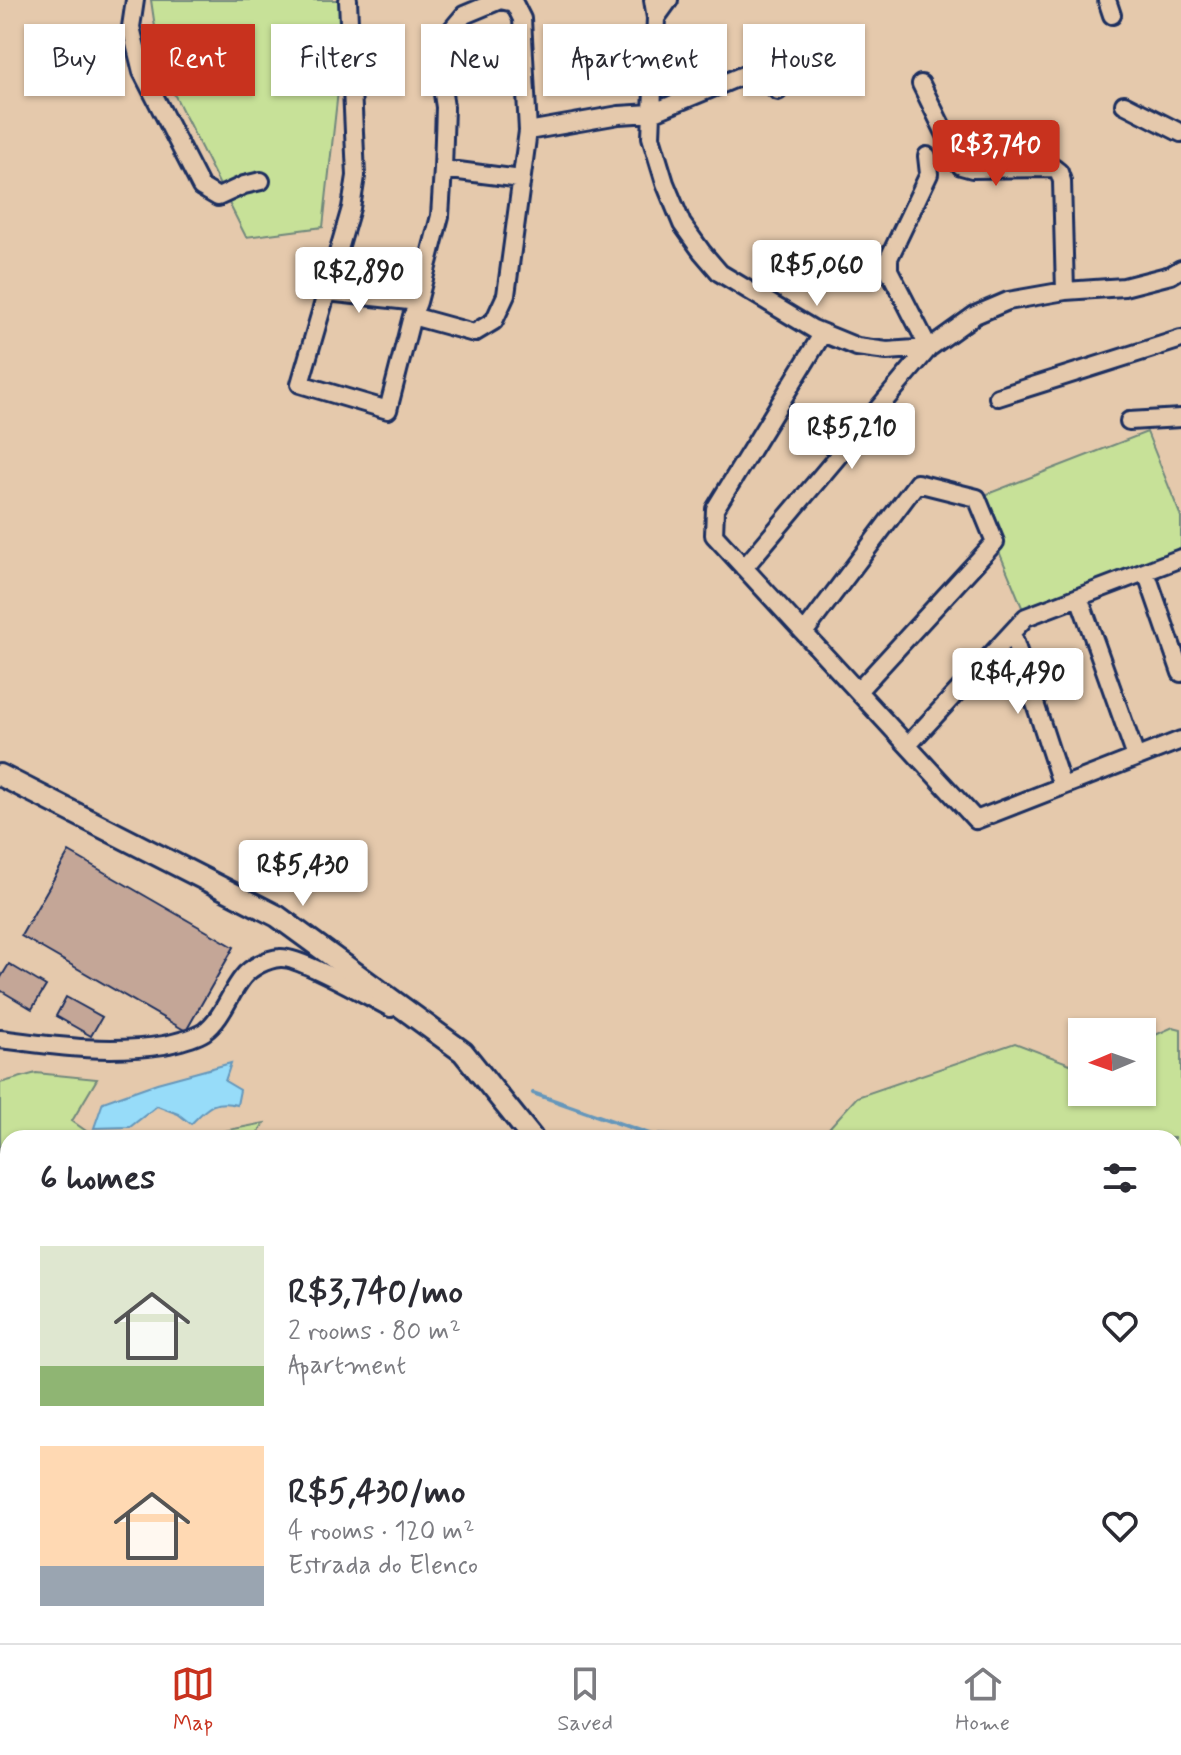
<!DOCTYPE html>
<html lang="en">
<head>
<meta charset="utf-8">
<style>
  body { margin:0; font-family:Mynerve,sans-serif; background:#f7f7f7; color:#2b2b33; height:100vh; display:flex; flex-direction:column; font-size:30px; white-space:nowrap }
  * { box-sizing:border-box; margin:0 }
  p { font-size:26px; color:#7c7c81 }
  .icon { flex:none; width:44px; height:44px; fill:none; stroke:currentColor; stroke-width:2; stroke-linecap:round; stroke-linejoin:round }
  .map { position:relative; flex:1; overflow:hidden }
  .drawer { position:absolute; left:0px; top:1130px; width:1182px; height:514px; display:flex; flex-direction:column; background:#fff; border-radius:24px 24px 0 0; box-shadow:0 2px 6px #0004 }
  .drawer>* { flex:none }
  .guide { position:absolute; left:24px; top:24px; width:1134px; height:72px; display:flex; gap:16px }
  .needle { width:52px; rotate:268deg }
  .tools { position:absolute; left:1068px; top:1018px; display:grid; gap:16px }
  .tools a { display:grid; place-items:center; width:88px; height:88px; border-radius:0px; background:#fff; box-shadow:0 2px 6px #0004; font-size:40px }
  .price { position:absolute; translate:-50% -68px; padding:0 18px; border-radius:8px; background:#fff; color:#222; font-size:26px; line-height:52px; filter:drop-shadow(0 2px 4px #0008) }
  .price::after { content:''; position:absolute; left:50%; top:48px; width:24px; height:18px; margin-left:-12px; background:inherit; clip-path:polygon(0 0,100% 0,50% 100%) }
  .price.on { background:#c8321e; color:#fff }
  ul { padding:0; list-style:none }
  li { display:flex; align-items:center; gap:24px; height:200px; padding:0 40px }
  li span { display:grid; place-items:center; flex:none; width:224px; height:160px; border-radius:0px; color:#555 }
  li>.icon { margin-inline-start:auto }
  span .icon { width:96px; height:96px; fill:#fffc; stroke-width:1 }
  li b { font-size:34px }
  h2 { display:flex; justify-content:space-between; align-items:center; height:96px; padding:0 40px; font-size:34px }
  .tag { padding:0 28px; border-radius:0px; background:#fff; box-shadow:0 2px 6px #0004; font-size:28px; line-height:72px }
  .tag.on { background:#c8321e; color:#fff }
  .tabs { display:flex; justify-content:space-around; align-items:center; height:112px; border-top:2px solid #e1e1e2; background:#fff; font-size:22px; color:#7c7c81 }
  .tabs a { display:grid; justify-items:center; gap:4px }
  .tabs .on { color:#c8321e }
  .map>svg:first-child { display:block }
  .green { fill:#c7e198; stroke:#71887b; stroke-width:2 }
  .water { fill:#97dcf9; stroke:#6597bb; stroke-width:2 }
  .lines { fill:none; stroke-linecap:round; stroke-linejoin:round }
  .stream { stroke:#6597bb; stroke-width:4 }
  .building { fill:#c4a697; stroke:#1b2f5e; stroke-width:2 }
  .minor-casing { stroke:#1b2f5e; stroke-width:22 }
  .tertiary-casing { stroke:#1b2f5e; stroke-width:26 }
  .minor { stroke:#e5c9ac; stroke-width:16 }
  .tertiary { stroke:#e5c9ac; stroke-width:20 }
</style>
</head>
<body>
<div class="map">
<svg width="1181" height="1643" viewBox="0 0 1181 1643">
  <rect width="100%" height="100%" fill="#e5c9ac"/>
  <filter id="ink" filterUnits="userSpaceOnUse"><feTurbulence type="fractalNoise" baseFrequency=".0125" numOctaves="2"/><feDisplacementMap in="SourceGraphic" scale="16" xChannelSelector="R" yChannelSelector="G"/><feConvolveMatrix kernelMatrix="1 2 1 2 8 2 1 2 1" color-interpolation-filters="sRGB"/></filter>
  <g filter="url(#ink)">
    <path class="green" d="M151 0H348L323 227 246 237 161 68Z
      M1147 432 1181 517V558L1026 617 977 498Z
      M1173 1027 1181 1029V1474L1174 1491V1138H820L857 1097 1015 1043 1075 1066 1082 1063V1092H1142V1041Z
      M36 1073 97 1079 72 1121 96 1138H8V1276L2 1269 8 1301V1448L0 1460V1083Z
      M265 1123 254 1138H187Z
      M748 1636H1109L1106 1643H745Z"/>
    <path class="water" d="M231 1063 225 1081 240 1090 237 1105C213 1099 207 1108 191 1124L178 1114 157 1106 130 1127 94 1128 103 1102 157 1083Z"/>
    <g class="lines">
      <path class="stream" d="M533 1093 652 1135 720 1138
        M1174 1167 1181 1168
        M1174 1242 1181 1235
        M885 1643 889 1636"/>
    </g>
    <path class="building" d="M69 852 234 947 186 1031 21 936Z
      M9 964 46 986 32 1009 0 990V979Z
      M66 997 102 1017 91 1036 56 1016Z"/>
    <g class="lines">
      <g class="minor-casing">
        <path id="minor" d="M135 0 131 27 142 72 201 187 218 197 244 185 261 181
          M348 0 356 176 351 208 300 384 388 410 412 316 474 333 494 321 506 295 528 131 619 115 652 113 746 74C760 75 768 82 778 91
          M500 0 514 3 522 19 528 131
          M653 0 656 18 651 137 665 183 682 224 702 252 720 273 813 329 857 347 887 351 929 348 975 315 1008 301 1065 291 1124 287 1171 275 1181 269
          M1107 0 1112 15
          M656 18 669 0
          M921 84 961 166 972 169 1054 168 1059 172 1062 181 1065 291
          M1124 104 1181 133
          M443 169 445 107 437 55 442 41 464 15 500 0
          M327 292 418 302 414 312
          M418 302 440 216 443 169 521 179
          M823 333 715 509 714 535 976 820 1181 740
          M998 397 1181 339
          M1129 421 1181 418
          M744 568 929 348 889 270V258L929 174 927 156
          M1146 572 1181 673
          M1079 597 1136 757
          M804 633 917 483 977 498 995 542 858 691
          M1012 633 1062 786
          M908 745 1026 617 1181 558
          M0 1039C55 1046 108 1054 164 1045 177 1042 193 1039 204 1032 223 1018 229 994 243 977 251 967 267 959 280 958 300 956 369 997 391 1008"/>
      </g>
      <g class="tertiary-casing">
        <path id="tertiary" d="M0 775 277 916 463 1052 532 1138
          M729 1643 731 1636"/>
      </g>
      <use href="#minor" class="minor"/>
      <use href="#tertiary" class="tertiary"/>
    </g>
  </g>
</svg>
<div class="tools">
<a><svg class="needle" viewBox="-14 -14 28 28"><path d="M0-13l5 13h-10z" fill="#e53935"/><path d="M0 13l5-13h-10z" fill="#7c7c81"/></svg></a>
</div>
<b class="price on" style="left:996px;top:188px">R$3,740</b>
<b class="price" style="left:817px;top:308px">R$5,060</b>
<b class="price" style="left:359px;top:315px">R$2,890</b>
<b class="price" style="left:852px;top:471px">R$5,210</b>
<b class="price" style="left:1018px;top:716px">R$4,490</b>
<b class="price" style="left:303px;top:908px">R$5,430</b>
<div class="guide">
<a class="tag">Buy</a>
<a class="tag on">Rent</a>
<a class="tag">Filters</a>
<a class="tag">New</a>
<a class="tag">Apartment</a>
<a class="tag">House</a>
</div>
<section class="drawer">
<h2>6 homes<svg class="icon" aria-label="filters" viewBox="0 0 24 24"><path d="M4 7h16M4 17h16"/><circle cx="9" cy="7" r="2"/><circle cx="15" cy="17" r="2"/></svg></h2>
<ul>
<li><span style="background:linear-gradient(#dfe7d0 75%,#8fb573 0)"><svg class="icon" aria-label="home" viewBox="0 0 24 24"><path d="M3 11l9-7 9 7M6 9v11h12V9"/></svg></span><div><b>R$3,740/mo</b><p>2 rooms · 80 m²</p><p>Apartment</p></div><svg class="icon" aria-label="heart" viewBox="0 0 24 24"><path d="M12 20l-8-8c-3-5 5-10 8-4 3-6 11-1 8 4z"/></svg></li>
<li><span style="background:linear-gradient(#ffd9b3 75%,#9aa5b1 0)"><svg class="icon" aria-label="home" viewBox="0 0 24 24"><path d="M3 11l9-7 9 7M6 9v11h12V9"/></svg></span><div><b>R$5,430/mo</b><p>4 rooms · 120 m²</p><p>Estrada do Elenco</p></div><svg class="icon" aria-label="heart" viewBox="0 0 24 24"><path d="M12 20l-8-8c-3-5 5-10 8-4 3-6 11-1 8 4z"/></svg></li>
</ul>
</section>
</div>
<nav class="tabs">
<a class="on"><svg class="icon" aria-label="map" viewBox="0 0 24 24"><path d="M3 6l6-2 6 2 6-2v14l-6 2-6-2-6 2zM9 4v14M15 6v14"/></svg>Map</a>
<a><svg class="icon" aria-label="saved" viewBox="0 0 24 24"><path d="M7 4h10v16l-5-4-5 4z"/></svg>Saved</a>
<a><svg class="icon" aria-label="home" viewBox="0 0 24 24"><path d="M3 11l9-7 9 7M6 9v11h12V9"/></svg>Home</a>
</nav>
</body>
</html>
